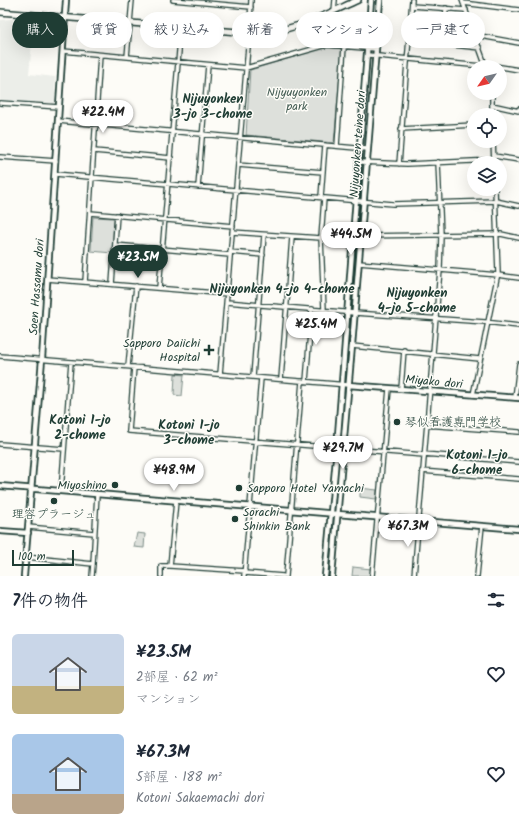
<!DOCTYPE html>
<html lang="ja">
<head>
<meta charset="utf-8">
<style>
  body { margin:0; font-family:Kalam,"Klee One",sans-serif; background:#f6f6f7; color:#1f2937; height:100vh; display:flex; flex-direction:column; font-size:15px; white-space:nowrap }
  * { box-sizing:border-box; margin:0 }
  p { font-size:13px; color:#747a83 }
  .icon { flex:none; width:22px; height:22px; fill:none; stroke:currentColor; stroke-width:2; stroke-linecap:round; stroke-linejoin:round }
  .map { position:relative; height:576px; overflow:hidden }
  .sheet { display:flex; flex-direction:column; background:#fff; flex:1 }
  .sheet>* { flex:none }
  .hud { position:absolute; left:12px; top:12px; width:495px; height:36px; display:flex; gap:8px }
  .needle { width:26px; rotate:236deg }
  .controls { position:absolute; left:467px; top:60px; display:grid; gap:8px }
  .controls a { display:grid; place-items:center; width:40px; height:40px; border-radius:50%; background:#fff; box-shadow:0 4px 16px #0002; font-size:20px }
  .scale { position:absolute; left:12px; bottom:10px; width:62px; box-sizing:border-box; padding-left:4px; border:2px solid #1f3d34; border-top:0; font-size:11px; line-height:14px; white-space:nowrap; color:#1f3d34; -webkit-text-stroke:3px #fdfcf7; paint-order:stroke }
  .price { position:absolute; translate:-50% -34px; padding:0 9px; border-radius:14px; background:#fff; color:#222; font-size:13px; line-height:26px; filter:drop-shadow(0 1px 2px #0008) }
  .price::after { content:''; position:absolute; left:50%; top:24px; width:12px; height:9px; margin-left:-6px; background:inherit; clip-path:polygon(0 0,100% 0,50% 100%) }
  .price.selected { background:#1f3d34; color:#fff }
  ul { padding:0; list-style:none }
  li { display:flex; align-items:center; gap:12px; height:100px; padding:0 12px }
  li span { display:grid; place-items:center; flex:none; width:112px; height:80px; border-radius:6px; color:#555 }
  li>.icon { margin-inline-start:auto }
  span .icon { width:48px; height:48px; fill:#fffc; stroke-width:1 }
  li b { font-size:17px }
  h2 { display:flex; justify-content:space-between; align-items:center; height:48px; padding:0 12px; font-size:17px }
  .chip { padding:0 14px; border-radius:18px; background:#fff; box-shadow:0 4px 16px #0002; font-size:14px; line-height:36px }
  .chip.selected { background:#1f3d34; color:#fff }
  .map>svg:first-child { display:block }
  .built { fill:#eceee9 }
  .green { fill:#dde0db; stroke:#7e8e88 }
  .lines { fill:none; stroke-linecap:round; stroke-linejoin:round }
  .street-casing { stroke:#1f3d34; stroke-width:6 }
  .secondary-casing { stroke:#1f3d34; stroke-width:8 }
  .primary-casing { stroke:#1f3d34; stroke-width:8 }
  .street { stroke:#fdfcf7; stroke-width:3.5 }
  .secondary { stroke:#fdfcf7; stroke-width:4.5 }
  .primary { stroke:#fdfcf7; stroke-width:5 }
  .poi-dot { fill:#1f3d34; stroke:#fdfcf7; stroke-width:1.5 }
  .labels { text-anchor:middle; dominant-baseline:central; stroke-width:3; stroke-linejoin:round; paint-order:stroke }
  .park-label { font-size:12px; fill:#455e55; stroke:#fdfcf7 }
  .street-label { font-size:12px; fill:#1f3d34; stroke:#fdfcf7 }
  .poi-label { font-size:12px; fill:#1f3d34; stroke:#fdfcf7; text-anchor:start }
  .neighbourhood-label { font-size:13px; font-weight:bold; fill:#1f3d34; stroke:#fdfcf7 }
</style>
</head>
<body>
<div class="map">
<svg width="519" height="576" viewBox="0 0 519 576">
  <rect width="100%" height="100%" fill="#fdfcf7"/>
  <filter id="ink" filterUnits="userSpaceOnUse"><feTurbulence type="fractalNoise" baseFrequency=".025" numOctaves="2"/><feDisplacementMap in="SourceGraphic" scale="8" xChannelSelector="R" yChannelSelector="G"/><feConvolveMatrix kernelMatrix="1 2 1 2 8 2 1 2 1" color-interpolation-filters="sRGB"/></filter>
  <g filter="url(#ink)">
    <path class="built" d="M201 0H248L247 5Z
      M12 19 34 21 29 74 55 77V104L0 100V20Z"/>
    <path class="green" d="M327 47 342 49V50L334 143 246 135 250 70Z
      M93 217 114 218 112 253 91 251Z
      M175 374 184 375 182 396 174 395Z
      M360 488 377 490 376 499 360 497Z
      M137 533 145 534 144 548 134 547Z
      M353 567 371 569 370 576H352Z"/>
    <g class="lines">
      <g class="street-casing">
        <path id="street" d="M173 0 251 7
          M462 0 486 67
          M463 3 519 10
          M412 6 466 10
          M446 8 444 44 480 48
          M334 11 335 0
          M475 35 519 43
          M63 51 246 68 327 45 376 49
          M368 55 481 66 489 65 519 70
          M127 57 132 0
          M492 93V115
          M0 103 59 107
          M492 105 519 111V109
          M58 121 367 149
          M401 129 474 125
          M493 141 494 163
          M337 146 344 47
          M94 151 171 158
          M494 156 519 160
          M0 157 56 161
          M360 162 407 164 494 160
          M399 164 412 0
          M238 165 323 172
          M55 174 393 204 496 201 519 206
          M198 187 208 65
          M321 197 325 145
          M90 213 233 226
          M232 232 321 238H353L360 236 501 234 519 238
          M115 245 230 255
          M230 252 263 255
          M359 263 498 275 519 278
          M47 279 228 294
          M85 282 100 55
          M112 284 117 215
          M159 288 181 27
          M227 302 355 313 485 322 519 326
          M324 310 321 238 324 198
          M352 346 480 359
          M0 356 348 385
          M128 366 136 286
          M134 367 129 431 424 455
          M220 374 250 24 251 0
          M253 377 264 235
          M281 379 292 237
          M306 381 312 309
          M401 389 404 350
          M473 395 498 273 495 189
          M515 398 519 364
          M426 425 519 432
          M0 444 64 449
          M424 454 519 462
          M422 471 519 479
          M61 491 71 362
          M176 501 170 566 245 571
          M28 527 94 533
          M26 557 93 564 97 494
          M245 573 283 576
          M92 576 93 564
          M161 576V566H170
          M244 576 261 378
          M286 576 302 381
          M372 576 389 389
          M414 576 440 270 441 235 438 162
          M477 576 482 526"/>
      </g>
      <g class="secondary-casing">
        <path id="secondary" d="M348 385 519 398
          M0 486 519 529
          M0 531 28 533
          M24 576 42 359 66 0
          M325 576 337 448 371 0
          M332 576 352 346 380 0"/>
      </g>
      <g class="primary-casing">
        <path id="primary" d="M0 12 250 33C290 34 322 16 358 0"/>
      </g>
      <use href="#street" class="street"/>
      <use href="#secondary" class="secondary"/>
      <use href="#primary" class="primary"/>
    </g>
  </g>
  <g class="poi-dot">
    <path d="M207 344h4v4h4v4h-4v4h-4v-4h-4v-4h4z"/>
    <circle cx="397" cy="422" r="4"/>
    <circle cx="115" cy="485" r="4"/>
    <circle cx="239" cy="488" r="4"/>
    <circle cx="54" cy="501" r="4"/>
    <circle cx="235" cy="519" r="4"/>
  </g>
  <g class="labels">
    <g class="park-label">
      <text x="297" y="92">Nijyuyonken<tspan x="297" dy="14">park</tspan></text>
    </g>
    <g class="street-label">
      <text transform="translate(358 144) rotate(-86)">Nijuyonken teine dori</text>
      <text transform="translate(37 287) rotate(-86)">Soen Hassamu dori</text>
      <text transform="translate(434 382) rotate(5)">Miyako dori</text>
    </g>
    <g class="poi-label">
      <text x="200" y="343" text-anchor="end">Sapporo Daiichi<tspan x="200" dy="14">Hospital</tspan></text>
      <text x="405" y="422">琴似看護専門学校</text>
      <text x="107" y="485" text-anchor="end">Miyoshino</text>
      <text x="247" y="488">Sapporo Hotel Yamachi</text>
      <text x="243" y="512">Sorachi<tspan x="243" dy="14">Shinkin Bank</tspan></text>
      <text x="54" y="514" text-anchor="middle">理容プラージュ</text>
    </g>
    <g class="neighbourhood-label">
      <text x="213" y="99">Nijuyonken<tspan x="213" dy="15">3-jo 3-chome</tspan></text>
      <text x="282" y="289">Nijuyonken 4-jo 4-chome</text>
      <text x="417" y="293">Nijuyonken<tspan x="417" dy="15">4-jo 5-chome</tspan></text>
      <text x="80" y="420">Kotoni 1-jo<tspan x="80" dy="15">2-chome</tspan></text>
      <text x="189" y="425">Kotoni 1-jo<tspan x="189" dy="15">3-chome</tspan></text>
      <text x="477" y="455">Kotoni 1-jo<tspan x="477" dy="15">6-chome</tspan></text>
    </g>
  </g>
</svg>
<div class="controls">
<a><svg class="needle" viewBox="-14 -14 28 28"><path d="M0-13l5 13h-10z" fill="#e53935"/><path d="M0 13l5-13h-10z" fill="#747a83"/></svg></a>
<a><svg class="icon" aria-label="locate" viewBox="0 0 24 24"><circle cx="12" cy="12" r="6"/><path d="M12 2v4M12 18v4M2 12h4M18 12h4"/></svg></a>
<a><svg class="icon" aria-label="layers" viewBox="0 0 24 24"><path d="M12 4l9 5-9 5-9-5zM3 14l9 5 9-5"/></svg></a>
</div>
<div class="scale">100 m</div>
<b class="price" style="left:103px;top:134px">¥22.4M</b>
<b class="price" style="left:351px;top:256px">¥44.5M</b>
<b class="price selected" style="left:138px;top:279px">¥23.5M</b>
<b class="price" style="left:316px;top:346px">¥25.4M</b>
<b class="price" style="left:343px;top:470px">¥29.7M</b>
<b class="price" style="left:174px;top:492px">¥48.9M</b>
<b class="price" style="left:408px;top:548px">¥67.3M</b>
<div class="hud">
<a class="chip selected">購入</a>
<a class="chip">賃貸</a>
<a class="chip">絞り込み</a>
<a class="chip">新着</a>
<a class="chip">マンション</a>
<a class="chip">一戸建て</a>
</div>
</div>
<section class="sheet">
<h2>7件の物件<svg class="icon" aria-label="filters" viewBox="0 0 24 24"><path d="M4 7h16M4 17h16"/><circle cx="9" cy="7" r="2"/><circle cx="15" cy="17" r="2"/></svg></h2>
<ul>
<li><span style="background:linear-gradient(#c9d6e8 65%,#c2b280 0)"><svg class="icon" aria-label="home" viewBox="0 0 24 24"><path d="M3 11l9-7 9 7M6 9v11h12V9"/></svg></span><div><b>¥23.5M</b><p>2部屋 · 62 m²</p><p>マンション</p></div><svg class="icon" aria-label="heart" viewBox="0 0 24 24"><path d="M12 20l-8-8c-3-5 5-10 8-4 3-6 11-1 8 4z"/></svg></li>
<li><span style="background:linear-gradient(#a9c7e8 75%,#b9a48a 0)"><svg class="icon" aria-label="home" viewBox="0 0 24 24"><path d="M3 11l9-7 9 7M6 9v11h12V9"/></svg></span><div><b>¥67.3M</b><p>5部屋 · 188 m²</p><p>Kotoni Sakaemachi dori</p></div><svg class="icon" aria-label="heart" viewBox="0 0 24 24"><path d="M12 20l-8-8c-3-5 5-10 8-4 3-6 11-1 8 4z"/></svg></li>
</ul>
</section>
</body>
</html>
